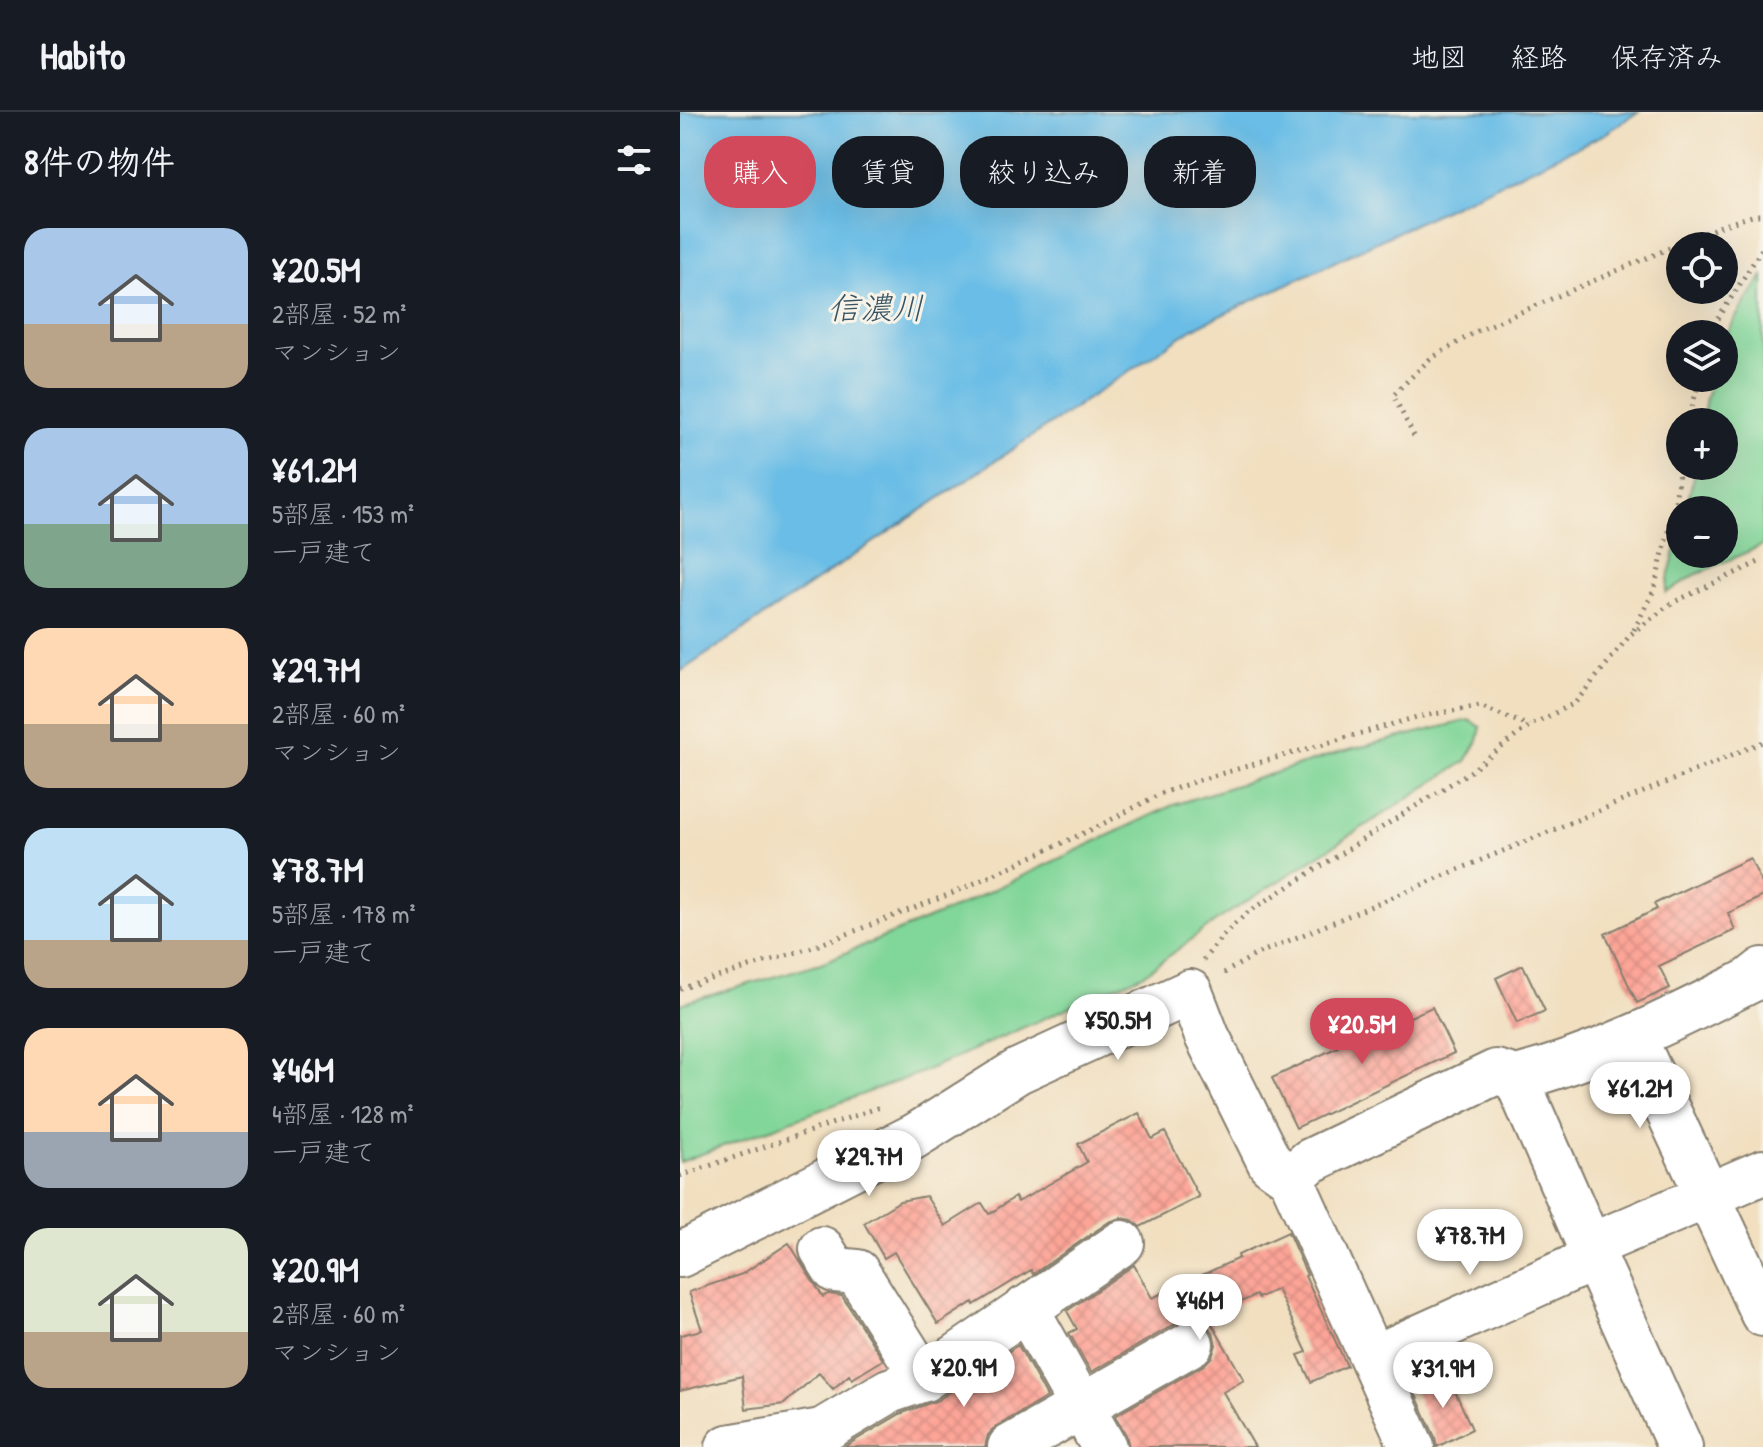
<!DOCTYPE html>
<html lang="ja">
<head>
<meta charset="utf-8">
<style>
  body { margin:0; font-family:"Patrick Hand","Klee One",sans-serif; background:#242831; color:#f1f3f6; height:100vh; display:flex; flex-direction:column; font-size:30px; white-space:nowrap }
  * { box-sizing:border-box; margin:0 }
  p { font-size:26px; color:#9ea1a6 }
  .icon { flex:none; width:44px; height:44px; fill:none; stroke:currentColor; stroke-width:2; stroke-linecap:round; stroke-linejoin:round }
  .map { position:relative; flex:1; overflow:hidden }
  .drawer { display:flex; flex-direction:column; background:#171b24; width:680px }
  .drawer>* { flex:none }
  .top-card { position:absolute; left:24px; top:24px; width:760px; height:72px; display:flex; gap:16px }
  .tools { position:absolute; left:986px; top:120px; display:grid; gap:16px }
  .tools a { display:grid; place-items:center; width:72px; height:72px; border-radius:50%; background:#171b24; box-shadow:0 8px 32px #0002; font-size:40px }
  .price { position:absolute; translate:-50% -68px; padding:0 18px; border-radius:28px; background:#fff; color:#222; font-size:26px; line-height:52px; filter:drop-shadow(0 2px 4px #0008) }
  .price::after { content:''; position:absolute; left:50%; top:48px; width:24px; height:18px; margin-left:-12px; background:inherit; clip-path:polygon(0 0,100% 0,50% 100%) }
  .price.current { background:#d1495b; color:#fff }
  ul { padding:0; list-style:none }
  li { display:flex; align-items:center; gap:24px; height:200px; padding:0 24px }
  li span { display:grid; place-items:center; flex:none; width:224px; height:160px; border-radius:24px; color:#555 }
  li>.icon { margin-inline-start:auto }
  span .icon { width:96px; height:96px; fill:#fffc; stroke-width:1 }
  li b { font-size:34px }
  h2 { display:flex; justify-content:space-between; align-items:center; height:96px; padding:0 24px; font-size:34px }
  .tag { padding:0 28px; border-radius:32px; background:#171b24; box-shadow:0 8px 32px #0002; font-size:28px; line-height:72px }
  .tag.current { background:#d1495b; color:#fff }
  header { display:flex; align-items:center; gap:48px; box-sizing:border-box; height:112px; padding:0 40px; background:#171b24; border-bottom:2px solid #363941 }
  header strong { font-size:38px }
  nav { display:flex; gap:44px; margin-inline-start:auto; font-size:28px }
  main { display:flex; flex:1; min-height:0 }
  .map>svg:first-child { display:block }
  .green { fill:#81d699; stroke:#4e795a; stroke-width:2 }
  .water { fill:#6abde6; stroke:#436c81; stroke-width:2 }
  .building { fill:url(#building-cross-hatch) }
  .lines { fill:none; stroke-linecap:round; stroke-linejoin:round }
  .minor-casing { stroke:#867e6e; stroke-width:48 }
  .path { stroke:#867e6e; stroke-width:5; stroke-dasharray:2 6; stroke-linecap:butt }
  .minor { stroke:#fff; stroke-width:44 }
  .labels { text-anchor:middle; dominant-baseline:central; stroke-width:6; stroke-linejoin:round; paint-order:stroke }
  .water-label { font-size:32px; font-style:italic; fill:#375463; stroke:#f7f3e8 }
</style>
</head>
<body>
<header>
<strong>Habito</strong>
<nav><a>地図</a><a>経路</a><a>保存済み</a></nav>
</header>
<main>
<section class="drawer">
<h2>8件の物件<svg class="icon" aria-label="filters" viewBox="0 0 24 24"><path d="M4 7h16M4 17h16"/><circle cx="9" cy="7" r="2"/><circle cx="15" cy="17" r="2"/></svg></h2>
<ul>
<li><span style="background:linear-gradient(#a9c7e8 60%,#b9a48a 0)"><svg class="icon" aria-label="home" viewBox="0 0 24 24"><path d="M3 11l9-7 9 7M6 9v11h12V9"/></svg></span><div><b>¥20.5M</b><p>2部屋 · 52 m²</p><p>マンション</p></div></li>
<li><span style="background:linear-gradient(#a9c7e8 60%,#7fa58c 0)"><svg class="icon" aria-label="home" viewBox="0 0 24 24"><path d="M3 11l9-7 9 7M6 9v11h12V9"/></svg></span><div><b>¥61.2M</b><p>5部屋 · 153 m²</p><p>一戸建て</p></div></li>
<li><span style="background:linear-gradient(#ffd9b3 60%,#b9a48a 0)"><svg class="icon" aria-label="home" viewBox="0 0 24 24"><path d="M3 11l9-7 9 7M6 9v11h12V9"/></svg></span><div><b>¥29.7M</b><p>2部屋 · 60 m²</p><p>マンション</p></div></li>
<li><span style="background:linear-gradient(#bfe0f5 70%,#b9a48a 0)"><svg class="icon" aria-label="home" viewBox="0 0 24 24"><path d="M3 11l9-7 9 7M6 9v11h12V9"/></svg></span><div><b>¥78.7M</b><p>5部屋 · 178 m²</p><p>一戸建て</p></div></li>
<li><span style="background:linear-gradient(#ffd9b3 65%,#9aa5b1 0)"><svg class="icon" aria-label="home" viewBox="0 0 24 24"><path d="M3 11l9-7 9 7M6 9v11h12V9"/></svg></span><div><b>¥46M</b><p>4部屋 · 128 m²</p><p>一戸建て</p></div></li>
<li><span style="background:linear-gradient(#dfe7d0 65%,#b9a48a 0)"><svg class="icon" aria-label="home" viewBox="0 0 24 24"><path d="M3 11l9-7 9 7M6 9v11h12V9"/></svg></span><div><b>¥20.9M</b><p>2部屋 · 60 m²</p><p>マンション</p></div></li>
</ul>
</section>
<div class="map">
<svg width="1083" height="1335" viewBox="0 0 1083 1335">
  <defs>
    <pattern id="building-cross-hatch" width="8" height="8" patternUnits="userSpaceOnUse" patternTransform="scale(2)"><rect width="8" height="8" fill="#fda597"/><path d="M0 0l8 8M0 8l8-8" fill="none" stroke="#d88d82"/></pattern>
  </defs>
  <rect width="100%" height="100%" fill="#f7f3e8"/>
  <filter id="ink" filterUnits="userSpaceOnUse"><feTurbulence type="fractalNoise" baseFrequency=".0125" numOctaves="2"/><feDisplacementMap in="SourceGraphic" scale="16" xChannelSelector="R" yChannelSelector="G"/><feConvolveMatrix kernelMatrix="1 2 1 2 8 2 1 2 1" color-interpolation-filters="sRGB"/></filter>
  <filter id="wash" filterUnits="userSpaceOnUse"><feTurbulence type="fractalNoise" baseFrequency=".006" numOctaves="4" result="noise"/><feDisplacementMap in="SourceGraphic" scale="32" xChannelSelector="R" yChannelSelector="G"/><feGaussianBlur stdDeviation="1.8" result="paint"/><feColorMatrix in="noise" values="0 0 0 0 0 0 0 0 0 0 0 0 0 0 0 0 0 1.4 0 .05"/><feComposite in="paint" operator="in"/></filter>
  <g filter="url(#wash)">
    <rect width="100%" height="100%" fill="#f1dfc0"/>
    <path class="green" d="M1083 164V433L1015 463 986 481 989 462 1000 421V442H1044V398H1006L1016 354H1044V310H1023L1025 290 1032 266H1044C1044 256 1042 243 1044 233 1048 213 1071 182 1083 164Z
      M789 608 801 615 798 629 786 649 536 809 465 862 240 961 0 1050V892L141 851 270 798 493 693 661 640Z"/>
    <path class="water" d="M0 0H958L925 22 512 217 0 560Z"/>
    <g id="blocks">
      <path class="building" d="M1070 746 1083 774V784L1048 801 1055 818 979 854 990 876 957 891 925 822 977 797 974 792Z
        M843 853 865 899 837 911 816 866Z
        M752 895 774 941 616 1016 592 966 658 935 657 932 681 921 715 906 717 911Z
        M459 1001 472 1027 485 1020 519 1085 460 1115 452 1108 441 1106 429 1110 353 1162 351 1158 294 1193 293 1190 258 1212 214 1140 204 1146 184 1111 220 1089 246 1084 265 1114 302 1091 309 1102 335 1085 338 1090 407 1050 398 1032Z
        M608 1120 627 1163 625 1164 667 1254 631 1270 618 1243 627 1240 597 1177 578 1186 576 1183 528 1205 564 1268 543 1280 575 1335H449L446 1323 435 1304 524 1253 532 1245 536 1233 533 1220 523 1210 512 1207 499 1210 411 1260 389 1221 397 1217 387 1199 454 1153 472 1186 559 1146 558 1143Z
        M109 1131 143 1185 148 1182 162 1184 203 1248 172 1267 169 1263 153 1277 139 1261 104 1292 66 1297 62 1264 0 1279V1223L22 1218 9 1180 62 1162Z
        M338 1233 367 1285 317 1314 308 1323 305 1335H164L220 1302 258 1288Z
        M767 1261 792 1317 757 1335 755 1325 734 1279Z"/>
    </g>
  </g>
  <g filter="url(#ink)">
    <use href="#blocks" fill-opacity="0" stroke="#867e6e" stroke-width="2"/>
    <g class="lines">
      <g class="minor-casing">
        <path id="minor" d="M954 926 1083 1202
          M836 966C919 945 993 907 1069 869L1083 858
          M611 1066 630 1049 816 960 836 966 915 1146 1000 1335
          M910 1134 1083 1060
          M142 1137 155 1158 177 1160 244 1267
          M0 1143 235 1024 338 959 510 880 527 924 590 1051 611 1066 732 1335
          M346 1196 424 1335
          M693 1246 915 1146
          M48 1335 142 1319 209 1279 244 1267 442 1131
          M330 1335 511 1232"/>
      </g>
      <path class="path" d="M1033 222 1038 207 1083 135
        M1008 310 1020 266
        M734 324 713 283 750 247 799 218 1041 114 1075 103H1083
        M954 518 974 478 995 390 1000 354
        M523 848 546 820 567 801 791 659 849 614 895 591 951 522 992 491 1083 448
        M544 861 577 842 1083 630
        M0 877 136 834 273 781 417 715 480 682 516 669 737 605 800 594 849 614
        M0 1064 203 994"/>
      <use href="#minor" class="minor"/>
    </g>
  </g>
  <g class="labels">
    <g class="water-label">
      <text x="196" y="195">信濃川</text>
    </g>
  </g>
</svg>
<div class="tools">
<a><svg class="icon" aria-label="locate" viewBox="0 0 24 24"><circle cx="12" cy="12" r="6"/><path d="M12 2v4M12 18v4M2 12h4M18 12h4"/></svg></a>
<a><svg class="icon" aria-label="layers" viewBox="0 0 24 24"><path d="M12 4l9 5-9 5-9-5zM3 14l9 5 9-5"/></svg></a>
<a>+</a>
<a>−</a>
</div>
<b class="price" style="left:438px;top:950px">¥50.5M</b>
<b class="price current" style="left:682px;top:954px">¥20.5M</b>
<b class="price" style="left:960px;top:1018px">¥61.2M</b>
<b class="price" style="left:189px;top:1086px">¥29.7M</b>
<b class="price" style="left:790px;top:1165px">¥78.7M</b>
<b class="price" style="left:520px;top:1230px">¥46M</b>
<b class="price" style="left:284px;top:1297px">¥20.9M</b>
<b class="price" style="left:763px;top:1298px">¥31.9M</b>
<div class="top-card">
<a class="tag current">購入</a>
<a class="tag">賃貸</a>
<a class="tag">絞り込み</a>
<a class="tag">新着</a>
</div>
</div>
</main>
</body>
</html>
